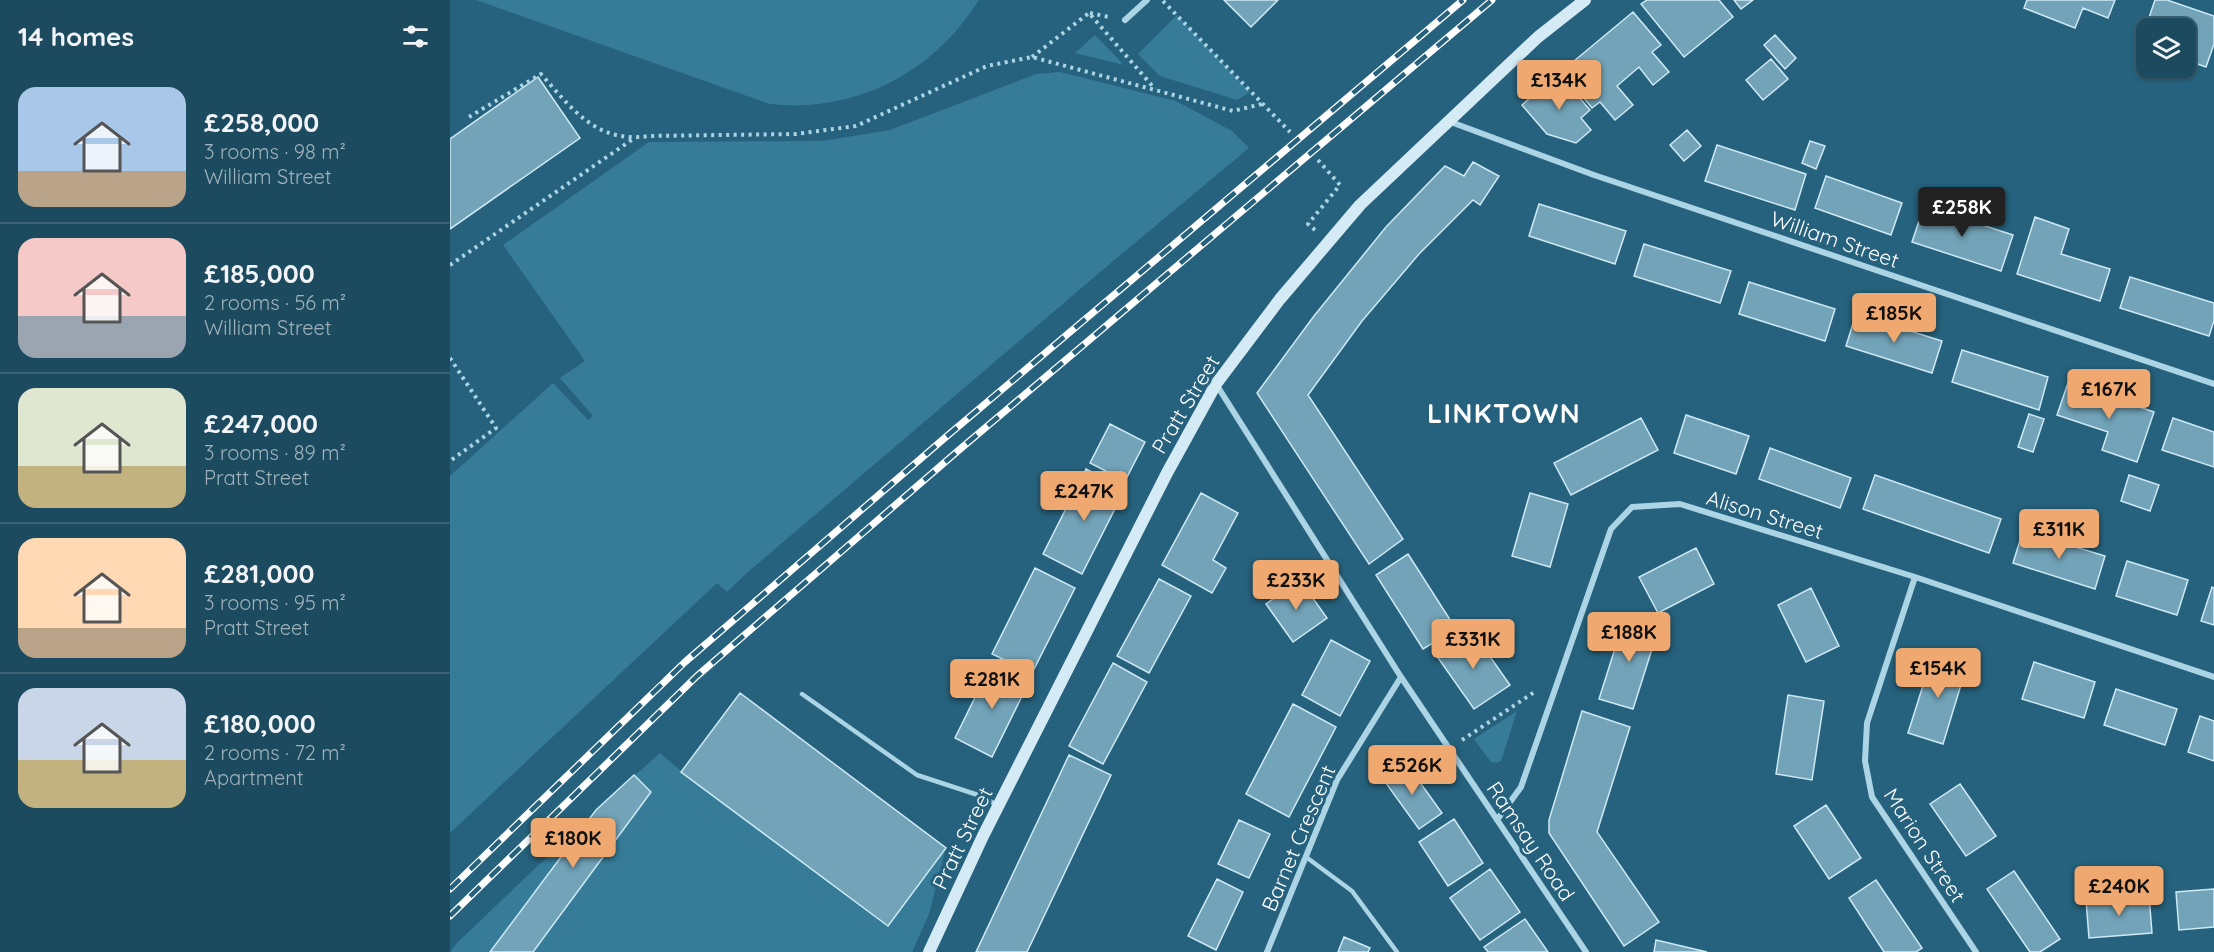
<!DOCTYPE html>
<html lang="en">
<head>
<meta charset="utf-8">
<style>
  body { margin:0; font-family:Quicksand,sans-serif; background:#255164; color:#f1f3f6; height:100vh; display:flex; flex-direction:column; font-size:22px; white-space:nowrap }
  * { box-sizing:border-box; margin:0 }
  p { font-size:20px; color:#a0b3bc }
  .icon { flex:none; width:33px; height:33px; fill:none; stroke:currentColor; stroke-width:2; stroke-linecap:round; stroke-linejoin:round }
  .map { position:relative; flex:1; overflow:hidden }
  .sheet { display:flex; flex-direction:column; background:#1c4a5e; width:450px }
  .sheet>* { flex:none }
  .controls { position:absolute; left:1686px; top:18px; display:grid; gap:12px }
  .controls a { display:grid; place-items:center; width:60px; height:60px; border-radius:12px; background:#1c4a5e; box-shadow:0 2px 4px #0004,0 0 0 2px #3a6273; font-size:30px }
  .price { position:absolute; translate:-50% -51px; padding:0 14px; border-radius:6px; background:#eea870; color:#111; font-size:20px; line-height:39px; filter:drop-shadow(0 2px 3px #0008) }
  .price::after { content:''; position:absolute; left:50%; top:36px; width:18px; height:14px; margin-left:-9px; background:inherit; clip-path:polygon(0 0,100% 0,50% 100%) }
  .price.selected { background:#222; color:#fff }
  ul { padding:0; list-style:none }
  li { display:flex; align-items:center; gap:18px; height:150px; padding:0 18px }
  li+li { border-top:2px solid #3a6273 }
  li span { display:grid; place-items:center; flex:none; width:168px; height:120px; border-radius:18px; color:#555 }
  li>.icon { margin-inline-start:auto }
  span .icon { width:72px; height:72px; fill:#fffc; stroke-width:1 }
  li b { font-size:26px }
  h2 { display:flex; justify-content:space-between; align-items:center; height:72px; padding:0 18px; font-size:26px }
  main { display:flex; flex:1; min-height:0 }
  .map>svg:first-child { display:block }
  .green { fill:#367c98 }
  .building { fill:#72a3b8; stroke:#cde9f4; stroke-width:1.5 }
  .lines { fill:none; stroke-linecap:round; stroke-linejoin:round }
  .path { stroke:#abd4e5; stroke-width:4; stroke-dasharray:3 4.5; stroke-linecap:butt }
  .service { stroke:#abd4e5; stroke-width:4.5 }
  .minor { stroke:#abd4e5; stroke-width:6 }
  .secondary { stroke:#d4ebf5; stroke-width:12 }
  .rail-casing { stroke:#fff; stroke-width:7 }
  .rail { stroke:#26627d; stroke-width:4.5; stroke-dasharray:14; stroke-linecap:butt }
  .labels { text-anchor:middle; dominant-baseline:central; stroke-width:6; stroke-linejoin:round; paint-order:stroke }
  .street-label { font-size:21px; fill:#fff; stroke:#26627d }
  .district-label { font-size:27px; font-weight:bold; letter-spacing:1.5px; fill:#fff; stroke:#26627d }
</style>
</head>
<body>
<main>
<section class="sheet">
<h2>14 homes<svg class="icon" aria-label="filters" viewBox="0 0 24 24"><path d="M4 7h16M4 17h16"/><circle cx="9" cy="7" r="2"/><circle cx="15" cy="17" r="2"/></svg></h2>
<ul>
<li><span style="background:linear-gradient(#a9c7e8 70%,#b9a48a 0)"><svg class="icon" aria-label="home" viewBox="0 0 24 24"><path d="M3 11l9-7 9 7M6 9v11h12V9"/></svg></span><div><b>£258,000</b><p>3 rooms · 98 m²</p><p>William Street</p></div></li>
<li><span style="background:linear-gradient(#f6c9c9 65%,#9aa5b1 0)"><svg class="icon" aria-label="home" viewBox="0 0 24 24"><path d="M3 11l9-7 9 7M6 9v11h12V9"/></svg></span><div><b>£185,000</b><p>2 rooms · 56 m²</p><p>William Street</p></div></li>
<li><span style="background:linear-gradient(#dfe7d0 65%,#c2b280 0)"><svg class="icon" aria-label="home" viewBox="0 0 24 24"><path d="M3 11l9-7 9 7M6 9v11h12V9"/></svg></span><div><b>£247,000</b><p>3 rooms · 89 m²</p><p>Pratt Street</p></div></li>
<li><span style="background:linear-gradient(#ffd9b3 75%,#b9a48a 0)"><svg class="icon" aria-label="home" viewBox="0 0 24 24"><path d="M3 11l9-7 9 7M6 9v11h12V9"/></svg></span><div><b>£281,000</b><p>3 rooms · 95 m²</p><p>Pratt Street</p></div></li>
<li><span style="background:linear-gradient(#c9d6e8 60%,#c2b280 0)"><svg class="icon" aria-label="home" viewBox="0 0 24 24"><path d="M3 11l9-7 9 7M6 9v11h12V9"/></svg></span><div><b>£180,000</b><p>2 rooms · 72 m²</p><p>Apartment</p></div></li>
</ul>
</section>
<div class="map">
<svg width="1764" height="952" viewBox="0 0 1764 952">
  <rect width="100%" height="100%" fill="#26627d"/>
  <path class="green" d="M26 0H529C490 61 431 100 357 105 345 106 332 105 320 104Z
    M727 15 800 92 787 100 710 76 688 54Z
    M645 35 674 65 625 53Z
    M610 72 726 101 782 131 799 148 662 262 298 572 277 592 267 583 0 833V476L103 383 138 420 143 416 110 378 135 361 53 245 199 142 373 141 440 130 586 74Z
    M290 693 496 848 479 914 462 952H0L7 943 146 810 210 753 231 771Z
    M1067 711 1051 761 1046 763 1041 762 1024 739Z"/>
  <path class="building" d="M774 0H828L801 27Z
    M1197 0H1269L1283 17 1234 57 1191 4Z
    M1284 0H1303L1291 9Z
    M1577 0H1665L1658 18 1633 8 1625 28 1574 8Z
    M1705 0H1717L1764 16V44L1756 67 1736 60V28H1696V46L1690 44Z
    M1183 12 1211 45 1202 52 1219 72 1203 85 1189 67 1167 86 1183 105 1165 120 1150 102 1142 108 1112 71Z
    M1325 35 1346 58 1335 69 1314 45Z
    M1321 59 1338 79 1313 100 1296 80Z
    M1108 73 1140 110 1131 118 1141 130 1126 143 1097 134 1072 105Z
    M88 77 130 138 0 229V139Z
    M1237 130 1251 146 1234 161 1220 145Z
    M1360 141 1375 146 1366 169 1352 163Z
    M1267 145 1356 174 1345 210 1255 181Z
    M1023 162 1049 176 1030 205 1023 200 969 254 912 321 858 395 953 539 919 564 807 393 864 316 936 227 995 166 1014 176Z
    M1376 176 1452 203 1441 235 1365 208Z
    M1089 204 1176 231 1165 264 1079 236Z
    M1474 206 1563 235 1551 271 1462 242Z
    M1585 217 1619 229 1611 254 1660 269 1650 301 1567 274Z
    M1194 244 1281 271 1270 303 1184 276Z
    M1680 277 1764 303V321L1759 336 1670 308Z
    M1299 282 1385 309 1375 341 1289 314Z
    M1406 314 1492 341 1482 373 1396 346Z
    M1512 350 1598 377 1589 410 1502 382Z
    M1618 383 1704 412 1687 462 1652 450 1658 432 1607 415Z
    M1579 414 1594 419 1583 452 1568 447Z
    M1236 415 1299 436 1286 474 1224 453Z
    M1191 418 1208 450 1121 495 1104 463Z
    M1723 418 1764 432V467L1712 450Z
    M660 424 695 442 675 481 640 463Z
    M1320 448 1401 478 1390 508 1309 479Z
    M636 469 675 489 632 574 593 554Z
    M1425 475 1551 519 1539 553 1413 509Z
    M1679 475 1709 485 1700 511 1671 501Z
    M751 493 788 513 763 560 776 568 762 593 712 565Z
    M1080 493 1118 504 1100 567 1062 556Z
    M1573 531 1655 556 1645 589 1563 563Z
    M1246 548 1264 584 1208 613 1189 577Z
    M958 554 1006 629 973 649 926 575Z
    M1677 561 1738 580 1727 615 1666 596Z
    M585 568 625 588 582 673 542 654Z
    M709 579 741 596 699 673 667 656Z
    M850 580 877 618 843 642 816 604Z
    M1762 587 1764 588V625L1751 621Z
    M1361 588 1389 646 1356 662 1328 605Z
    M1175 617 1209 627 1183 709 1149 699Z
    M1022 631 1060 685 1024 709 986 655Z
    M881 640 920 661 890 716 852 695Z
    M1483 654 1517 665 1493 744 1458 733Z
    M1584 662 1645 682 1634 718 1572 699Z
    M542 663 579 682 542 757 505 738Z
    M663 663 697 682 653 764 619 746Z
    M1666 689 1727 709 1715 745 1654 725Z
    M290 693 496 848 438 926 231 772Z
    M1338 695 1374 701 1362 780 1326 774Z
    M843 704 886 727 839 817 796 794Z
    M1132 711 1180 727 1147 832 1209 922 1174 946 1099 833V820Z
    M1750 716 1764 721V761L1738 752Z
    M619 755 661 775 577 952H526Z
    M956 763 992 813 969 829 933 779Z
    M184 775 201 792 83 952H40L146 810Z
    M1510 784 1546 836 1516 856 1480 804Z
    M1376 805 1411 858 1379 879 1344 826Z
    M1004 819 1033 863 998 886 969 842Z
    M789 820 820 834 799 878 768 864Z
    M1040 869 1070 912 1030 940 1000 898Z
    M1564 871 1610 939 1590 952H1580L1537 889Z
    M767 879 793 892 766 950 738 936Z
    M1426 880 1472 948 1466 952H1434L1399 898Z
    M1764 889V927L1729 930 1726 892Z
    M1699 895 1702 933 1639 938 1636 900Z
    M1075 919 1098 952H1038L1034 947Z
    M894 937 920 948 918 952H888Z
    M1206 940 1257 952H1204Z"/>
  <g class="lines">
    <path class="path" d="M713 1 840 132
      M640 13 659 17
      M582 57 639 13 705 89
      M19 117 91 74C122 109 147 144 199 136L346 134 406 126 537 66 582 57 783 111 812 104
      M865 230 858 224 890 185 868 160
      M0 265 183 139
      M0 358 46 428 0 461
      M1012 740 1086 691"/>
    <path class="service" d="M352 694 467 775 531 796 547 805
      M856 857 902 891 947 952"/>
    <path class="minor" d="M675 20 697 0
      M998 121 1144 175 1764 384
      M766 384 951 677 1136 952
      M1465 577 1417 723 1415 761 1422 797 1526 952
      M1047 820 1071 787 1161 529 1182 507 1230 504 1465 577 1764 677
      M817 952 887 780 951 677"/>
    <path class="secondary" d="M479 952 533 836 717 473 766 384 830 299 910 205 1088 37 1135 0"/>
    <g class="rail-casing">
      <path id="rail" d="M0 889 235 662 497 436 1013 0
        M0 916 247 676 509 450 1042 0"/>
    </g>
    <use href="#rail" class="rail"/>
  </g>
  <g class="labels">
    <g class="street-label">
      <text transform="translate(1385 239) rotate(19)">William Street</text>
      <text transform="translate(735 404) rotate(-59)">Pratt Street</text>
      <text transform="translate(1315 514) rotate(17)">Alison Street</text>
      <text transform="translate(512 838) rotate(-64)">Pratt Street</text>
      <text transform="translate(848 838) rotate(-67)">Barnet Crescent</text>
      <text transform="translate(1081 841) rotate(56)">Ramsay Road</text>
      <text transform="translate(1475 845) rotate(57)">Marion Street</text>
    </g>
    <g class="district-label">
      <text x="1054" y="413">LINKTOWN</text>
    </g>
  </g>
</svg>
<div class="controls">
<a><svg class="icon" aria-label="layers" viewBox="0 0 24 24"><path d="M12 4l9 5-9 5-9-5zM3 14l9 5 9-5"/></svg></a>
</div>
<b class="price" style="left:1109px;top:111px">£134K</b>
<b class="price selected" style="left:1512px;top:238px">£258K</b>
<b class="price" style="left:1444px;top:344px">£185K</b>
<b class="price" style="left:1659px;top:420px">£167K</b>
<b class="price" style="left:634px;top:522px">£247K</b>
<b class="price" style="left:1609px;top:560px">£311K</b>
<b class="price" style="left:846px;top:611px">£233K</b>
<b class="price" style="left:1179px;top:663px">£188K</b>
<b class="price" style="left:1023px;top:670px">£331K</b>
<b class="price" style="left:1488px;top:699px">£154K</b>
<b class="price" style="left:542px;top:710px">£281K</b>
<b class="price" style="left:962px;top:796px">£526K</b>
<b class="price" style="left:123px;top:869px">£180K</b>
<b class="price" style="left:1669px;top:917px">£240K</b>
</div>
</main>
</body>
</html>
